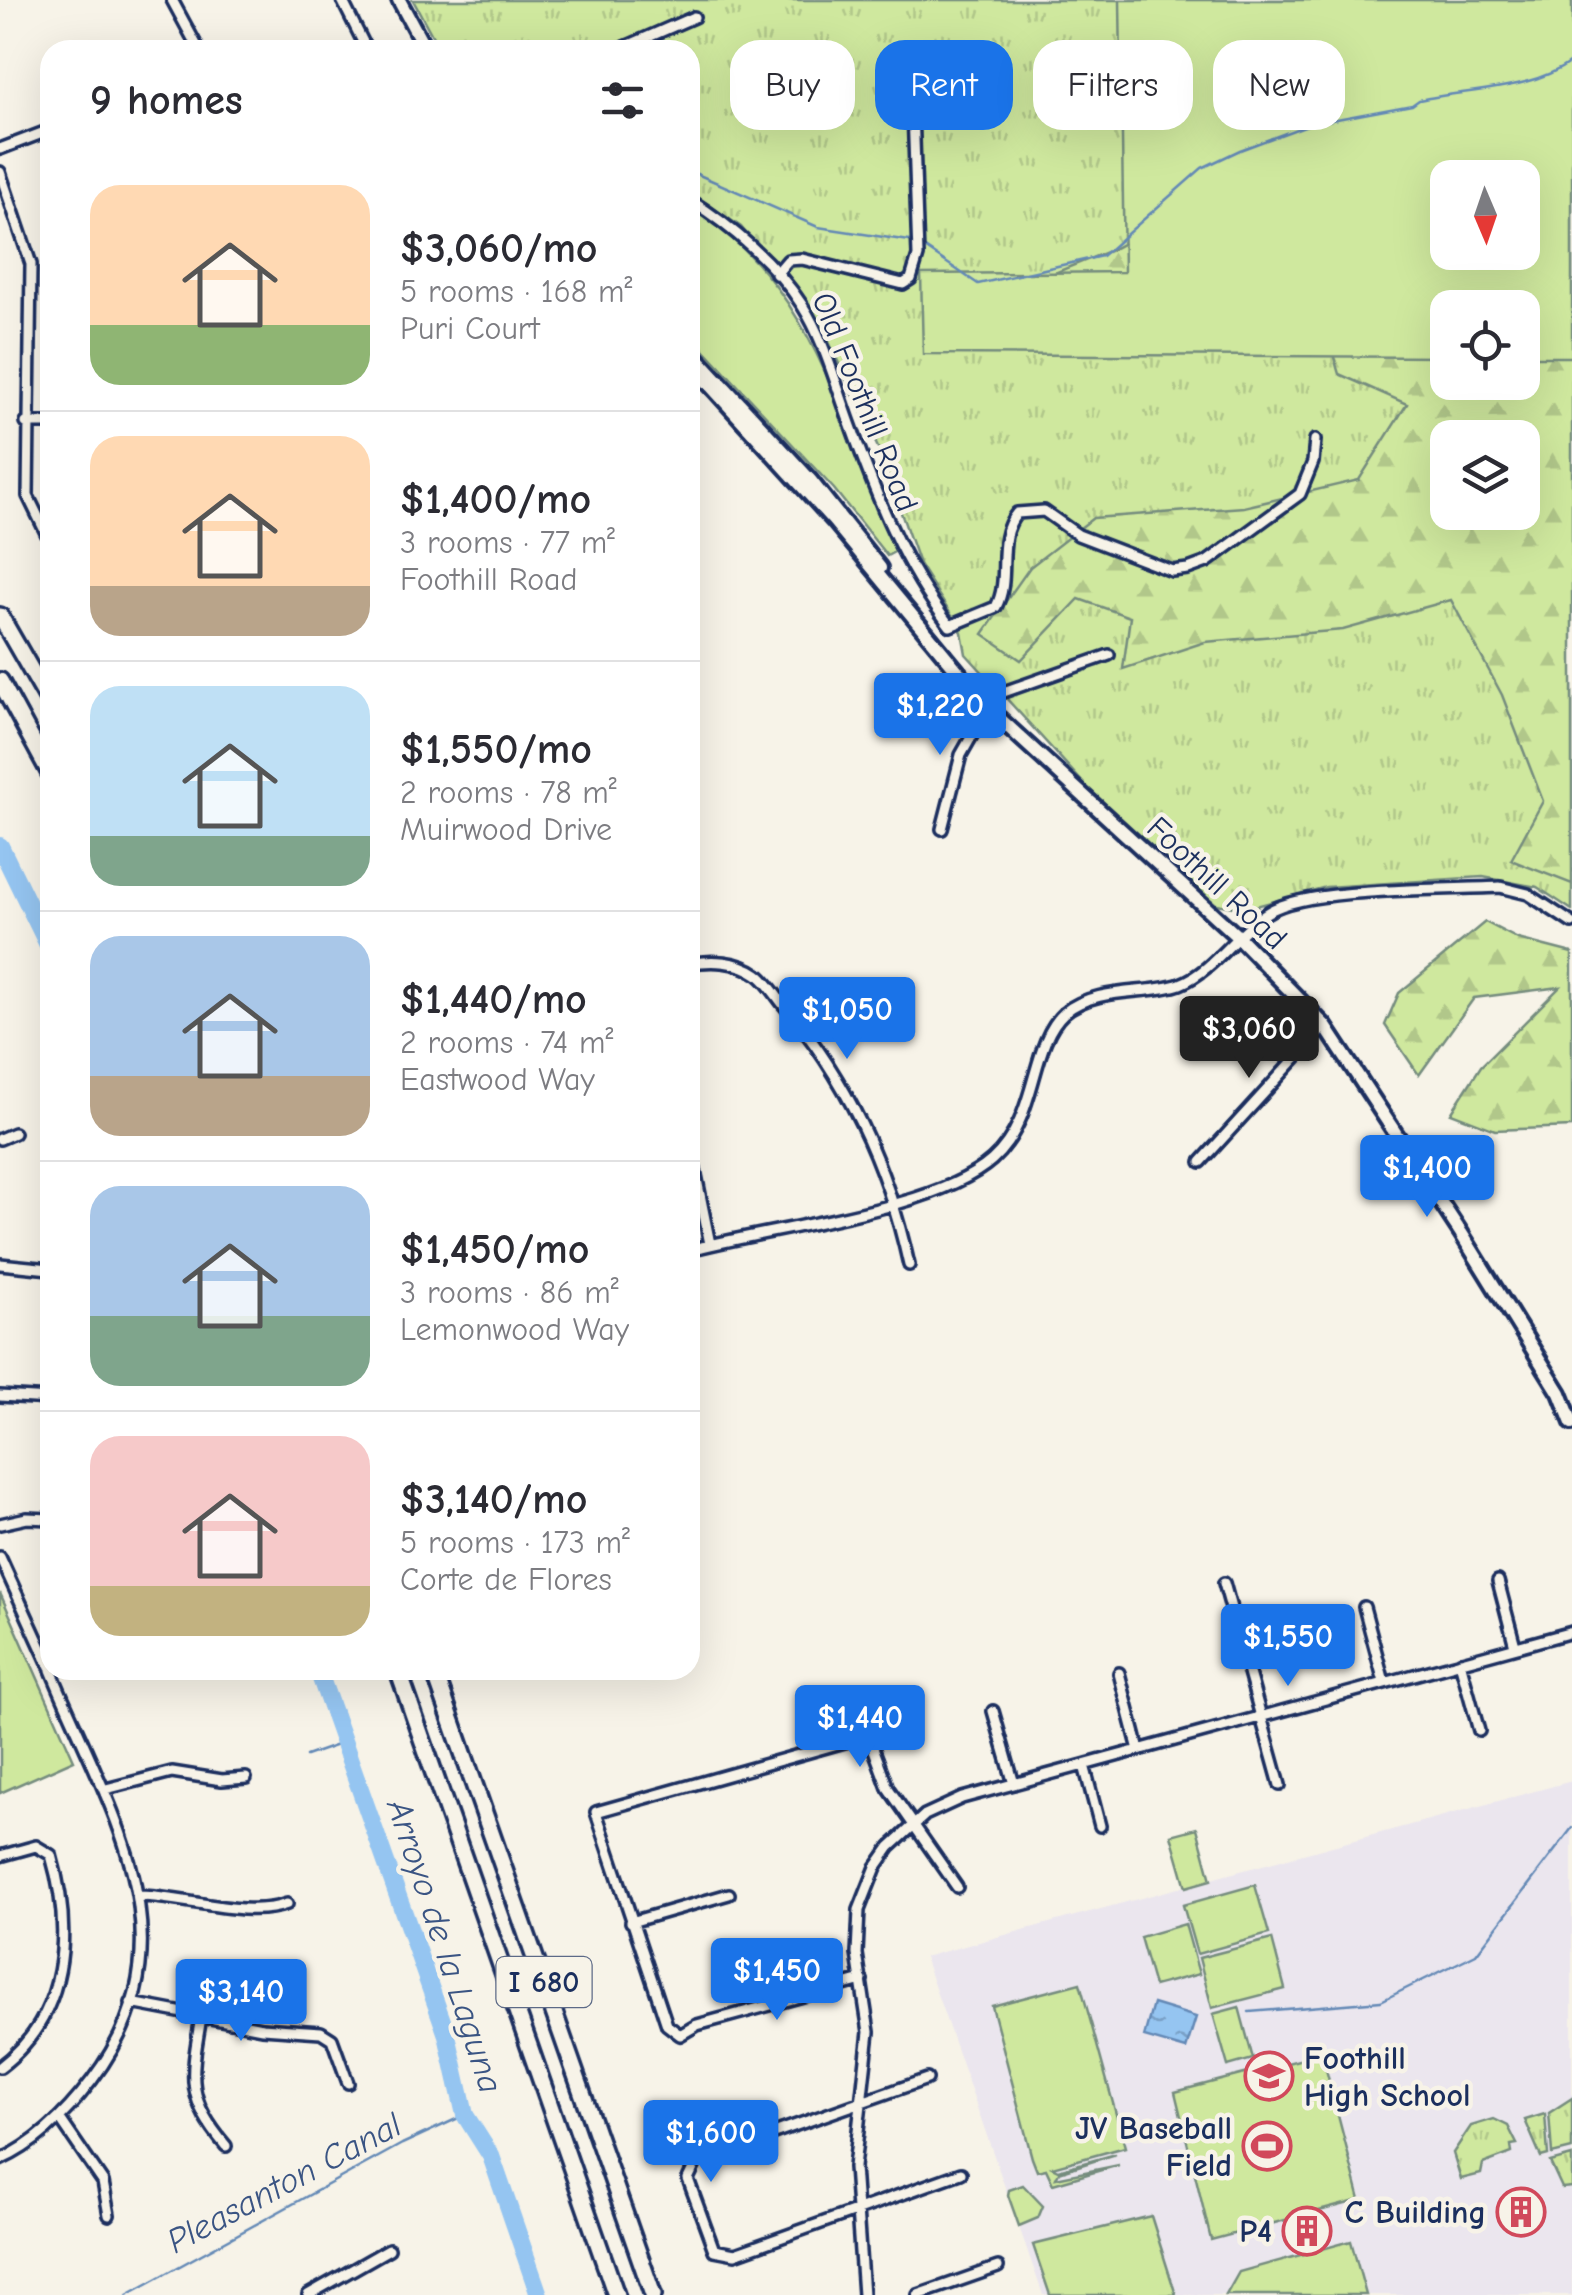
<!DOCTYPE html>
<html lang="en">
<head>
<meta charset="utf-8">
<style>
  body { margin:0; font-family:"Comic Neue",sans-serif; background:#f7f7f7; color:#2b2b33; height:100vh; display:flex; flex-direction:column; font-size:38px; white-space:nowrap }
  * { box-sizing:border-box; margin:0 }
  p { font-size:32px; color:#7c7c81 }
  .icon { flex:none; width:55px; height:55px; fill:none; stroke:currentColor; stroke-width:2; stroke-linecap:round; stroke-linejoin:round }
  .map { position:relative; flex:1; overflow:hidden }
  .sheet { position:absolute; left:40px; top:40px; width:660px; height:1640px; display:flex; flex-direction:column; background:#fff; border-radius:30px; box-shadow:0 10px 40px #0002 }
  .sheet>* { flex:none }
  .top-card { position:absolute; left:730px; top:40px; width:690px; height:90px; display:flex; gap:20px }
  .needle { width:65px; rotate:178deg }
  .controls { position:absolute; left:1430px; top:160px; display:grid; gap:20px }
  .controls a { display:grid; place-items:center; width:110px; height:110px; border-radius:20px; background:#fff; box-shadow:0 10px 40px #0002; font-size:50px }
  .price { position:absolute; translate:-50% -85px; padding:0 22px; border-radius:10px; background:#1a73e8; color:#fff; font-size:32px; line-height:65px; filter:drop-shadow(0 2px 5px #0008) }
  .price::after { content:''; position:absolute; left:50%; top:60px; width:30px; height:22px; margin-left:-15px; background:inherit; clip-path:polygon(0 0,100% 0,50% 100%) }
  .price.selected { background:#222; color:#fff }
  ul { padding:0; list-style:none }
  li { display:flex; align-items:center; gap:30px; height:250px; padding:0 50px }
  li+li { border-top:2px solid #e1e1e2 }
  li span { display:grid; place-items:center; flex:none; width:280px; height:200px; border-radius:30px; color:#555 }
  li>.icon { margin-inline-start:auto }
  span .icon { width:120px; height:120px; fill:#fffc; stroke-width:1 }
  li b { font-size:42px }
  h2 { display:flex; justify-content:space-between; align-items:center; height:120px; padding:0 50px; font-size:42px }
  .pill { padding:0 35px; border-radius:30px; background:#fff; box-shadow:0 10px 40px #0002; font-size:35px; line-height:90px }
  .pill.selected { background:#1a73e8; color:#fff }
  .map>svg:first-child { display:block }
  .built { fill:#ebe6ee }
  .grass { fill:url(#grass-tufts); stroke:#758c7e; stroke-width:2.5 }
  .forest { fill:url(#forest-firs); stroke:#758c7e; stroke-width:2.5; fill-rule:evenodd }
  .green { fill:#cfe89e; stroke:#758c7e; stroke-width:2.5; fill-rule:evenodd }
  .water { fill:url(#water-ripples); stroke:#6489b6; stroke-width:2.5 }
  .lines { fill:none; stroke-linecap:round; stroke-linejoin:round }
  .stream { stroke:#6489b6; stroke-width:2.5 }
  .river { stroke:#95c5f1; stroke-width:18 }
  .street-casing { stroke:#1b2f5e; stroke-width:16 }
  .secondary-casing { stroke:#1b2f5e; stroke-width:20 }
  .highway-casing { stroke:#1b2f5e; stroke-width:22 }
  .street { stroke:#f7f3e8; stroke-width:9 }
  .secondary { stroke:#f7f3e8; stroke-width:12 }
  .highway { stroke:#f7f3e8; stroke-width:15 }
  .labels { text-anchor:middle; dominant-baseline:central; stroke-width:9; stroke-linejoin:round; paint-order:stroke }
  .shield { fill:#f7f3e8; stroke:#5d6a87; stroke-width:2.5 }
  .shield-label { font-size:30px; font-weight:bold; fill:#1b2f5e }
  .street-label { font-size:32px; fill:#1b2f5e; stroke:#f7f3e8 }
  .poi-label { font-size:32px; font-weight:bold; fill:#1b2f5e; stroke:#f7f3e8; text-anchor:end }
  .water-label { font-size:35px; font-style:italic; fill:#3a5483; stroke:#f7f3e8 }
</style>
</head>
<body>
<div class="map">
<svg width="1572" height="2295" viewBox="0 0 1572 2295">
  <defs>
    <pattern id="grass-tufts" width="24" height="20" patternUnits="userSpaceOnUse" patternTransform="scale(2.5)"><rect width="24" height="20" fill="#cfe89e"/><path d="M3 7l-1-3M5 7V3M7 7l1-3M15 17l-1-3M17 17v-4M19 17l1-3" fill="none" stroke="#b1c78a"/></pattern>
    <pattern id="forest-firs" width="22" height="20" patternUnits="userSpaceOnUse" patternTransform="scale(2.5)"><rect width="22" height="20" fill="#cfe89e"/><path d="M5 1l3.5 6h-7zM16 11l3.5 6h-7z" fill="#b1c78a"/></pattern>
    <pattern id="water-ripples" width="26" height="14" patternUnits="userSpaceOnUse" patternTransform="scale(2.5)"><rect width="26" height="14" fill="#95c5f1"/><path d="M2 4q2-2 4 0t4 0M15 11q2-2 4 0t4 0" fill="none" stroke="#79a0c6"/></pattern>
  </defs>
  <rect width="100%" height="100%" fill="#f7f3e8"/>
  <filter id="ink" filterUnits="userSpaceOnUse"><feTurbulence type="fractalNoise" baseFrequency=".01" numOctaves="2"/><feDisplacementMap in="SourceGraphic" scale="20" xChannelSelector="R" yChannelSelector="G"/><feConvolveMatrix kernelMatrix="1 2 1 2 8 2 1 2 1" color-interpolation-filters="sRGB"/></filter>
  <g filter="url(#ink)">
    <path class="built" d="M1572 1781V2295H1043L924 1957Z"/>
    <path class="grass" d="M413 0H1354L1448 382V512L1572 686V910L1537 887 1483 877 1326 887 1245 909 1216 904 1115 818 966 654 962 632 919 564 879 450 822 327 741 227 690 192V50H440Z
      M1572 2098V2149L1552 2154 1549 2113Z
      M1545 2114 1548 2155 1541 2157 1525 2120Z
      M1494 2119 1508 2126 1517 2144 1511 2145 1512 2153 1483 2164 1481 2174 1461 2179 1453 2153 1471 2126Z
      M1572 2156V2187L1562 2188 1550 2162Z"/>
    <path class="forest" d="M1572 0V884L1511 860 1543 801 1502 695 1451 600 1343 630 1205 642 1123 669 1130 617 1079 599 1021 660 983 634 1030 567 1093 518 1244 507 1359 480 1407 404 1339 374 1318 303 1181 277 1000 295 1109 251ZM1448 178H1522V252H1448ZM1448 308H1522V382H1448ZM1448 438H1522V512H1448Z
      M1485 922 1518 939 1572 953V1127L1495 1130 1451 1113 1481 1066 1560 987 1474 998 1419 1075 1385 1025 1399 993Z"/>
    <path class="green" d="M1120 0H1572V357H1523L1522 308H1448L1447 357 923 354 921 274 1124 272ZM1448 178H1522V252H1448Z
      M690 207C818 287 840 423 896 551L887 556 834 489 690 334Z
      M0 1593 74 1760 0 1793Z
      M1197 1828 1211 1880 1186 1887 1171 1835Z
      M1255 1885 1269 1934 1197 1954 1183 1905Z
      M1185 1924 1199 1974 1154 1986 1140 1937Z
      M1272 1939 1285 1989 1212 2008 1199 1958Z
      M1080 1983 1125 2147 1052 2167 1058 2170 1116 2154 1059 2172 1056 2178 1119 2165 1053 2184 1046 2169 1037 2171 1032 2158 992 2006Z
      M1239 2007 1253 2059 1228 2066 1213 2014Z
      M1322 2054 1360 2200 1211 2240 1175 2092Z
      M1023 2185 1043 2206 1038 2218 1019 2226 1008 2195 1009 2190Z
      M1151 2216 1176 2295H1050L1033 2245Z
      M1351 2241 1366 2295H1226L1239 2272Z"/>
    <path class="water" d="M1153 2004 1196 2017 1186 2049 1144 2037Z"/>
    <g class="lines">
      <path class="stream" d="M690 171 818 227 916 242 978 284 1102 256 1202 168 1240 150 1310 124 1412 105 1419 100C1469 89 1531 91 1572 61
        M306 1756 343 1743
        M1249 2012 1381 2001 1476 1954 1572 1828
        M127 2295 402 2144 465 2115"/>
      <path class="river" d="M0 846 50 949
        M318 1670 447 2035 465 2115 491 2156 539 2295"/>
      <g class="street-casing">
        <path id="street" d="M172 0 199 50
          M342 0 367 50
          M618 50 694 17
          M0 149 50 130
          M0 172 31 264 28 496 50 541
          M690 200C731 226 776 264 802 305 825 341 836 386 851 426 877 498 903 565 950 626
          M776 274 788 260 802 259 903 284 911 279 918 256 913 110 919 96 929 91 1001 96
          M26 423H50
          M950 626 996 607C1012 577 994 540 1017 513L1044 511 1078 535 1172 571 1188 569 1207 562 1300 494 1313 462 1315 440
          M942 829 961 755 995 695 1109 655
          M690 964C711 959 738 961 757 974 766 980 775 994 782 1003 847 1078 888 1169 909 1265
          M0 1139 14 1133
          M690 1145 710 1244
          M1201 1162 1325 1026
          M690 1250C769 1228 935 1211 992 1160 1039 1118 1029 1045 1064 1013 1095 986 1151 995 1180 984 1214 971 1238 930 1268 912 1307 887 1448 890 1500 887L1528 894 1572 923
          M0 1264 50 1269
          M0 1396 50 1399
          M0 1524 27 1518 50 1519
          M0 1557 50 1667
          M1498 1581 1515 1646
          M1224 1583 1280 1785
          M1364 1607 1384 1682
          M1460 1662 1479 1731
          M1119 1673 1139 1750
          M853 1693 888 1788 957 1887
          M993 1711 1014 1784
          M1084 1765 1100 1826
          M106 1789 172 1772 222 1780 246 1778
          M0 1856 36 1846 51 1855C73 1931 68 2016 0 2067
          M140 1896C185 1897 248 1919 287 1904
          M631 1922 729 1894
          M862 1980 697 2025 680 2035 667 2025 596 1812 866 1736
          M131 2003 262 2028 321 2032 332 2039 348 2083
          M201 2017C191 2077 185 2097 226 2146
          M927 2079 697 2160 688 2179 714 2250 735 2254 961 2173
          M60 2119 103 2182 109 2215
          M0 2160C38 2143 67 2113 92 2080 199 1939 107 1807 51 1670
          M308 2295 389 2249
          M863 2295 854 2167 869 2032 857 1954 859 1910 876 1867 890 1847 925 1815 962 1798 1572 1632
          M918 2295 998 2267"/>
      </g>
      <g class="secondary-casing">
        <path id="secondary" d="M399 0 426 50
          M690 350 810 480 880 568
          M690 363 833 520 990 710 1239 938 1325 1026 1461 1233 1560 1393 1572 1423"/>
      </g>
      <g class="highway-casing">
        <path id="highway" d="M0 616 50 703
          M0 681 50 773
          M398 1670 616 2295
          M434 1670 653 2295"/>
      </g>
      <use href="#street" class="street"/>
      <use href="#secondary" class="secondary"/>
      <use href="#highway" class="highway"/>
    </g>
  </g>
  <defs>
    <g id="school-ring" transform="scale(2.5)"><circle r="9.5" fill="#f7f3e8" stroke="#d1495b" stroke-width="1.5"/><path d="M0-5L7-2L0 1L-7-2ZM-4 1L0 2.5L4 1V4Q0 6-4 4Z" fill="#d1495b"/></g>
    <g id="stadium-ring" transform="scale(2.5)"><circle r="9.5" fill="#f7f3e8" stroke="#d1495b" stroke-width="1.5"/><path d="M0-5a6.5 5 0 1 0 0 10a6.5 5 0 1 0 0-10ZM-3.5-1.8h7v3.6h-7Z" fill="#d1495b"/></g>
    <g id="building-ring" transform="scale(2.5)"><circle r="9.5" fill="#f7f3e8" stroke="#d1495b" stroke-width="1.5"/><path d="M-4-6H4V6H1V3H-1V6H-4ZM-2.5-4.3h1.7v1.8h-1.7ZM.8-4.3h1.7v1.8H.8ZM-2.5-1h1.7V.8h-1.7ZM.8-1h1.7V.8H.8Z" fill="#d1495b"/></g>
  </defs>
  <g fill-rule="evenodd">
    <use href="#school-ring" x="1269" y="2076"/>
    <use href="#stadium-ring" x="1267" y="2146"/>
    <use href="#building-ring" x="1521" y="2212"/>
    <use href="#building-ring" x="1307" y="2231"/>
  </g>
  <g class="labels">
    <rect class="shield" x="496.5" y="1957" width="95" height="50" rx="8"/>
    <g class="shield-label">
      <text x="544" y="1982">I 680</text>
    </g>
    <g class="street-label">
      <text transform="translate(865 402) rotate(68)">Old Foothill Road</text>
      <text transform="translate(1217 883) rotate(43)">Foothill Road</text>
    </g>
    <g class="poi-label">
      <text x="1304" y="2058" text-anchor="start">Foothill<tspan x="1304" dy="37">High School</tspan></text>
      <text x="1232" y="2128">JV Baseball<tspan x="1232" dy="37">Field</tspan></text>
      <text x="1486" y="2212">C Building</text>
      <text x="1272" y="2231">P4</text>
    </g>
    <g class="water-label">
      <text transform="translate(445 1946) rotate(72)">Arroyo de la Laguna</text>
      <text transform="translate(284 2183) rotate(-28)">Pleasanton Canal</text>
    </g>
  </g>
</svg>
<div class="controls">
<a><svg class="needle" viewBox="-14 -14 28 28"><path d="M0-13l5 13h-10z" fill="#e53935"/><path d="M0 13l5-13h-10z" fill="#7c7c81"/></svg></a>
<a><svg class="icon" aria-label="locate" viewBox="0 0 24 24"><circle cx="12" cy="12" r="6"/><path d="M12 2v4M12 18v4M2 12h4M18 12h4"/></svg></a>
<a><svg class="icon" aria-label="layers" viewBox="0 0 24 24"><path d="M12 4l9 5-9 5-9-5zM3 14l9 5 9-5"/></svg></a>
</div>
<b class="price" style="left:940px;top:758px">$1,220</b>
<b class="price" style="left:847px;top:1062px">$1,050</b>
<b class="price selected" style="left:1249px;top:1081px">$3,060</b>
<b class="price" style="left:1427px;top:1220px">$1,400</b>
<b class="price" style="left:1288px;top:1689px">$1,550</b>
<b class="price" style="left:860px;top:1770px">$1,440</b>
<b class="price" style="left:777px;top:2023px">$1,450</b>
<b class="price" style="left:241px;top:2044px">$3,140</b>
<b class="price" style="left:711px;top:2185px">$1,600</b>
<div class="top-card">
<a class="pill">Buy</a>
<a class="pill selected">Rent</a>
<a class="pill">Filters</a>
<a class="pill">New</a>
</div>
<section class="sheet">
<h2>9 homes<svg class="icon" aria-label="filters" viewBox="0 0 24 24"><path d="M4 7h16M4 17h16"/><circle cx="9" cy="7" r="2"/><circle cx="15" cy="17" r="2"/></svg></h2>
<ul>
<li><span style="background:linear-gradient(#ffd9b3 70%,#8fb573 0)"><svg class="icon" aria-label="home" viewBox="0 0 24 24"><path d="M3 11l9-7 9 7M6 9v11h12V9"/></svg></span><div><b>$3,060/mo</b><p>5 rooms · 168 m²</p><p>Puri Court</p></div></li>
<li><span style="background:linear-gradient(#ffd9b3 75%,#b9a48a 0)"><svg class="icon" aria-label="home" viewBox="0 0 24 24"><path d="M3 11l9-7 9 7M6 9v11h12V9"/></svg></span><div><b>$1,400/mo</b><p>3 rooms · 77 m²</p><p>Foothill Road</p></div></li>
<li><span style="background:linear-gradient(#bfe0f5 75%,#7fa58c 0)"><svg class="icon" aria-label="home" viewBox="0 0 24 24"><path d="M3 11l9-7 9 7M6 9v11h12V9"/></svg></span><div><b>$1,550/mo</b><p>2 rooms · 78 m²</p><p>Muirwood Drive</p></div></li>
<li><span style="background:linear-gradient(#a9c7e8 70%,#b9a48a 0)"><svg class="icon" aria-label="home" viewBox="0 0 24 24"><path d="M3 11l9-7 9 7M6 9v11h12V9"/></svg></span><div><b>$1,440/mo</b><p>2 rooms · 74 m²</p><p>Eastwood Way</p></div></li>
<li><span style="background:linear-gradient(#a9c7e8 65%,#7fa58c 0)"><svg class="icon" aria-label="home" viewBox="0 0 24 24"><path d="M3 11l9-7 9 7M6 9v11h12V9"/></svg></span><div><b>$1,450/mo</b><p>3 rooms · 86 m²</p><p>Lemonwood Way</p></div></li>
<li><span style="background:linear-gradient(#f6c9c9 75%,#c2b280 0)"><svg class="icon" aria-label="home" viewBox="0 0 24 24"><path d="M3 11l9-7 9 7M6 9v11h12V9"/></svg></span><div><b>$3,140/mo</b><p>5 rooms · 173 m²</p><p>Corte de Flores</p></div></li>
</ul>
</section>
</div>
</body>
</html>
